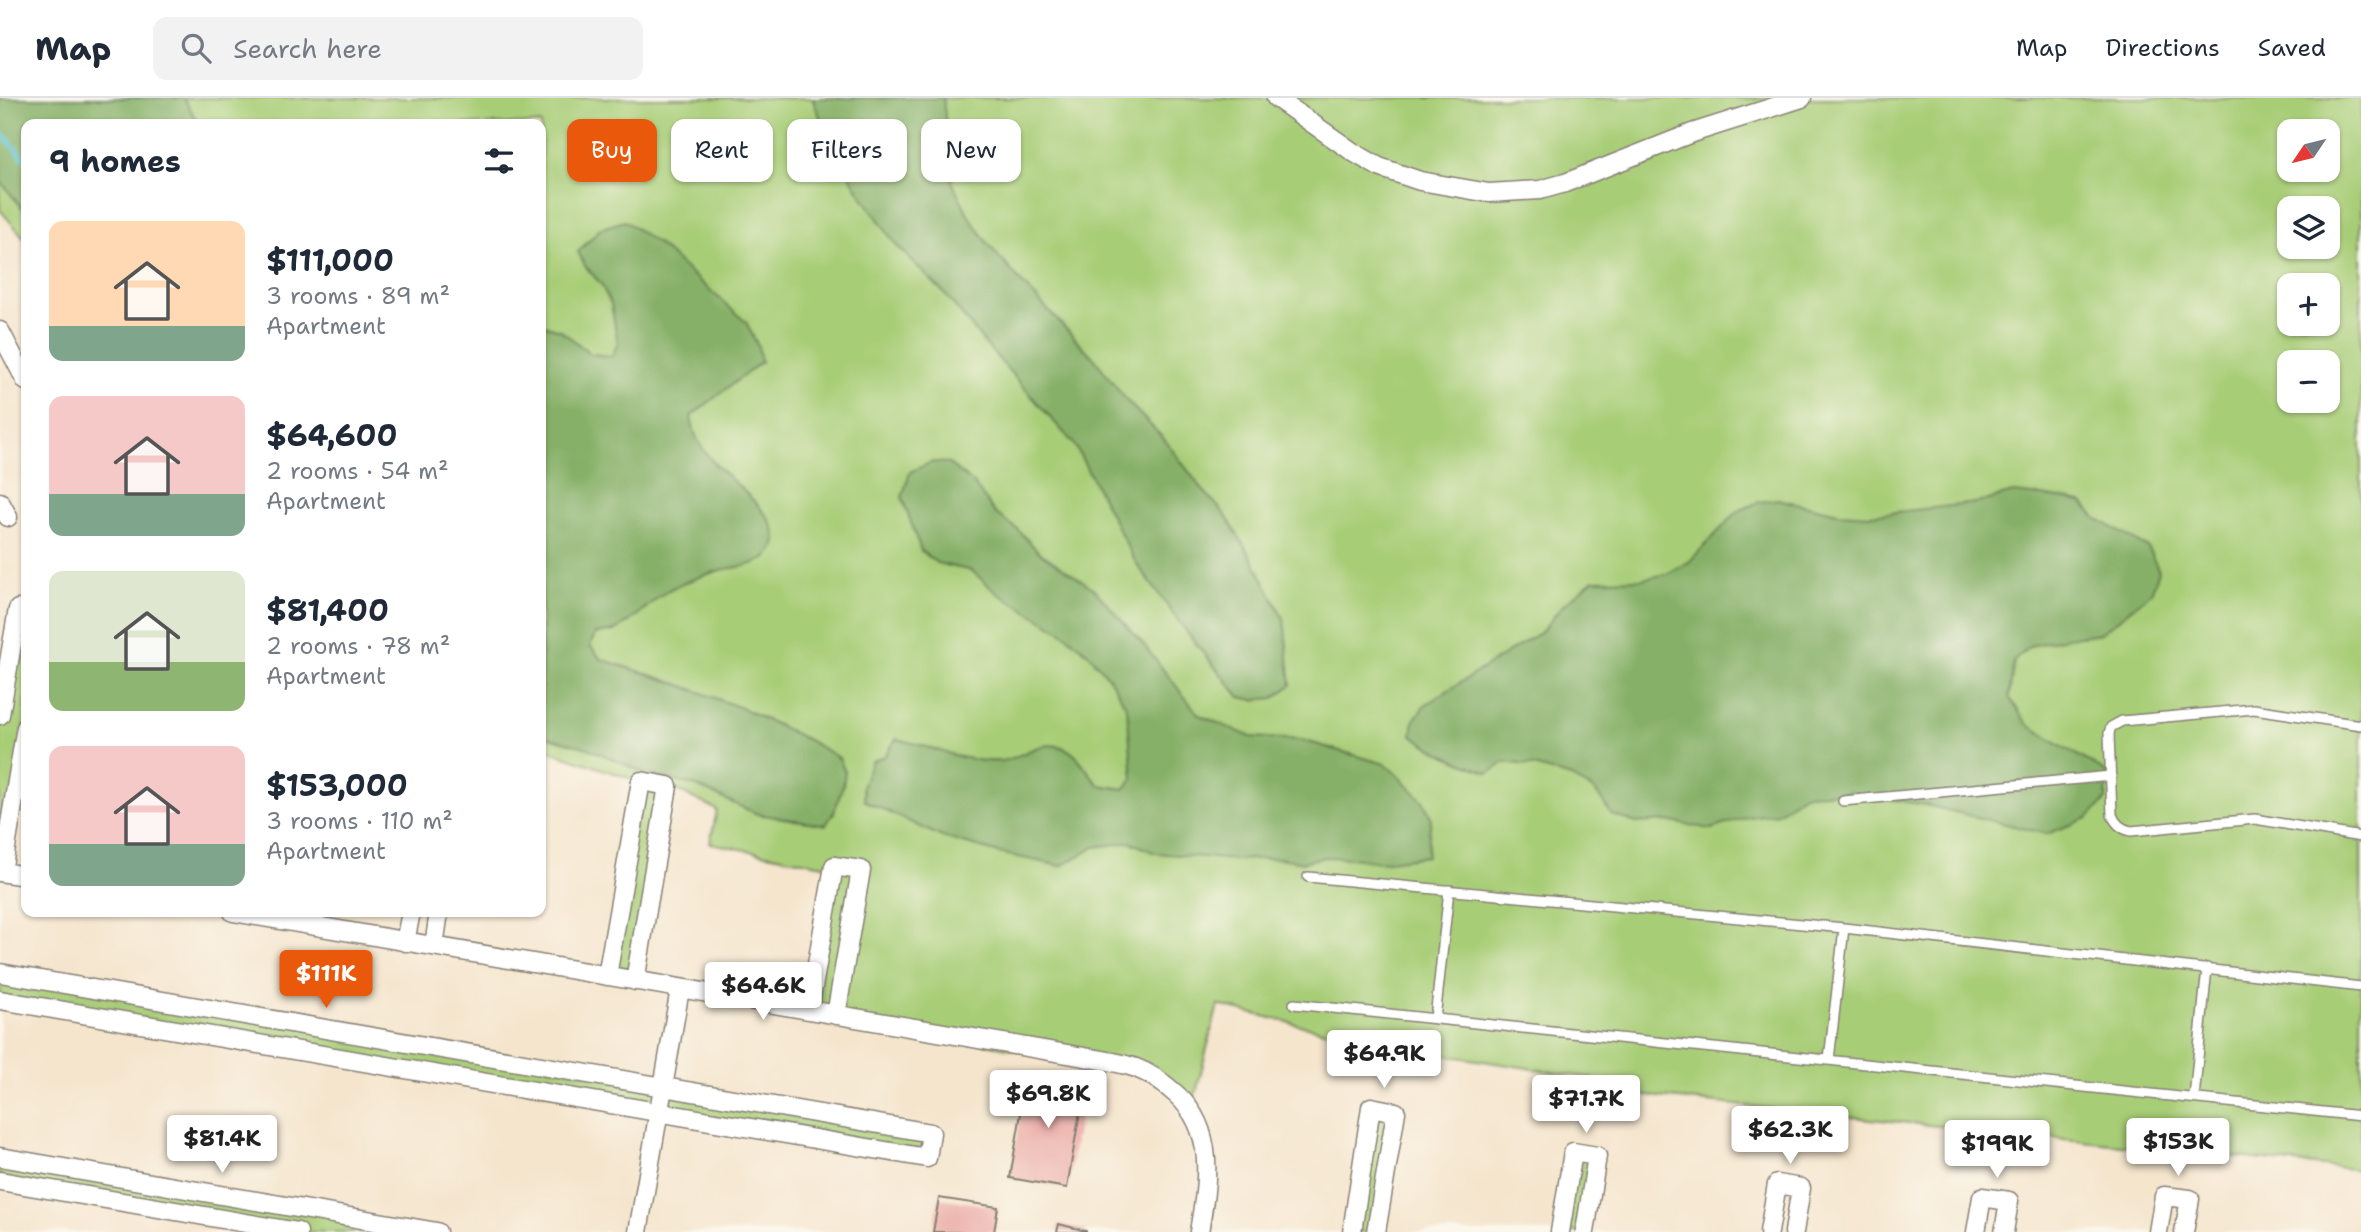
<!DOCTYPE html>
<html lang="en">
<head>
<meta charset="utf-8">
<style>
  body { margin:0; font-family:"Shantell Sans",sans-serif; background:#f2f2f3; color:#1f2937; height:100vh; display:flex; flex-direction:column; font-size:26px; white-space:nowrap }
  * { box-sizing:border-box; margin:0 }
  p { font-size:23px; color:#747a83 }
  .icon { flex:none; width:38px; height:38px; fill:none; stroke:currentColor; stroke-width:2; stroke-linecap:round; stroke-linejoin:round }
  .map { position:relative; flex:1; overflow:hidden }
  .side { position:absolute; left:21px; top:21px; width:525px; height:798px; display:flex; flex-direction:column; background:#fff; border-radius:14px; box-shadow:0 2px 5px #0004 }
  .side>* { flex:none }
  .guide { position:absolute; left:567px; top:21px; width:665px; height:63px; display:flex; gap:14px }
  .needle { width:46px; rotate:235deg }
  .buttons { position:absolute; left:2277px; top:21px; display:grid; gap:14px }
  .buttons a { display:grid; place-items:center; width:63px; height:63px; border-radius:14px; background:#fff; box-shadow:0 2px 5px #0004; font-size:35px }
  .price { position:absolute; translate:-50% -60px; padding:0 16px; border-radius:7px; background:#fff; color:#222; font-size:23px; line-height:46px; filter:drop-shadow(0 2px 4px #0008) }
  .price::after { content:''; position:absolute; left:50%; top:42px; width:21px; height:16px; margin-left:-10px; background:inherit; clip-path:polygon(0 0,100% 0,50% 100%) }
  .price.current { background:#ea580c; color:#fff }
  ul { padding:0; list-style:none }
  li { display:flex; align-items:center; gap:21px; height:175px; padding:0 28px }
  li span { display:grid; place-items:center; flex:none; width:196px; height:140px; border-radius:14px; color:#555 }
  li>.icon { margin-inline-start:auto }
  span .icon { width:84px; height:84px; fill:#fffc; stroke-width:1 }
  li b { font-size:30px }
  h2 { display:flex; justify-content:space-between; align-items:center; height:84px; padding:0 28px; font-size:30px }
  .pill { padding:0 24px; border-radius:14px; background:#fff; box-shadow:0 2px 5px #0004; font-size:24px; line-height:63px }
  .pill.current { background:#ea580c; color:#fff }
  header { display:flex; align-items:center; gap:42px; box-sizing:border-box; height:98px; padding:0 35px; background:#fff; border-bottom:2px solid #e0e1e3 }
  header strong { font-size:33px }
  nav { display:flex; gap:38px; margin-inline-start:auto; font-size:24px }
  .search { width:490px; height:63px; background:#f2f2f3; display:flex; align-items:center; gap:18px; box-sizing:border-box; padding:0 24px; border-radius:14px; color:#747a83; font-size:26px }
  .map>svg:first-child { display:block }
  .green { fill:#a8cd77; stroke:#62744a; stroke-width:2; fill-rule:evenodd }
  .forest { fill:#86b068; stroke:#516642; stroke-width:2 }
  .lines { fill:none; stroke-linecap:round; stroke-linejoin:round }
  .stream { stroke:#5ac5d4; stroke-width:5 }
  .building { fill:#ebaaa6 }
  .lane-casing { stroke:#888074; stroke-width:12 }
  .street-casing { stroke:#888074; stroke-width:21 }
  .lane { stroke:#fff; stroke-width:9 }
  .street { stroke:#fff; stroke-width:18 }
</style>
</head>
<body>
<header>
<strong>Map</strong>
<div class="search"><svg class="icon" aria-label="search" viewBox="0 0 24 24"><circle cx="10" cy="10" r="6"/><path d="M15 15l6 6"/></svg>Search here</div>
<nav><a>Map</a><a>Directions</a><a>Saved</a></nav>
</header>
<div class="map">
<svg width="2361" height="1134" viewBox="0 0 2361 1134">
  <rect width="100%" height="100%" fill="#fbf7ec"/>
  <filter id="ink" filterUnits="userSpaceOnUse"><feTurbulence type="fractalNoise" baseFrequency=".0143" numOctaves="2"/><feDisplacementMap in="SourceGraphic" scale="14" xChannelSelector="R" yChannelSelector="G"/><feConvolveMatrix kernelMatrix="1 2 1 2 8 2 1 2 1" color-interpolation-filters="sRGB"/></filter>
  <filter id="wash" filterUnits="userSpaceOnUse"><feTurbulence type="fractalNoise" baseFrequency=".00686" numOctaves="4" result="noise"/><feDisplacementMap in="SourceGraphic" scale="28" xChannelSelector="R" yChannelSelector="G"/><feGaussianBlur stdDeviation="1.57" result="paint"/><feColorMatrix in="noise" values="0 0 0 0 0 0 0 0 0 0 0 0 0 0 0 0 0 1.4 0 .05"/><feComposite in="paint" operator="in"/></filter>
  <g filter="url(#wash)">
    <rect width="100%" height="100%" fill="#f5e5cd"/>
    <path class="green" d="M0 0H2361V1072L1592 992V980L1381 947 1218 907 1191 1014 1153 978 809 912 834 769 710 745 717 712 669 688 635 883 607 878 641 684 541 650V26H26V142L0 112ZM2289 33H2328V72H2289ZM2289 110H2328V149H2289ZM2289 187H2328V226H2289ZM2289 264H2328V303H2289Z
      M26 513V629L0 774V617Z
      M0 875 931 1035 927 1060 0 902Z
      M1371 1009 1396 1014 1376 1134H1352Z
      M1573 1054 1597 1058 1585 1134H1560Z
      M0 1059 437 1134H298L0 1083Z"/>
    <path class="forest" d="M0 0H184L199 26H26V115L0 83Z
      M812 0H943L952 84 969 118 988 146 1021 184 1093 259 1128 304 1164 341 1202 391 1225 416 1253 462 1284 521 1291 587 1274 600 1254 602 1240 599 1214 568 1182 528 1136 465 1074 346 988 249 944 195 896 147 858 92 830 43Z
      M625 123 659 147 746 224 758 248 761 264 691 318C693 337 701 350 713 364 731 384 807 436 762 462 751 469 734 469 721 472 707 476 694 481 681 486 656 495 639 521 616 532 610 535 601 535 595 536L590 548 601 561 678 586 744 611 808 642 839 660 845 674 843 687 834 714 826 727 757 716 696 688 647 676 588 650 541 637V226L560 232 591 256 612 258 618 245 611 206 601 186 585 168 578 154 601 130Z
      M932 364 948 365 974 386 995 415 1017 431 1039 454 1093 490 1143 546 1199 617 1251 639 1302 642 1385 666 1398 677 1423 703 1431 719 1427 758 1380 764 1352 760 1324 759 1303 764 1280 760 1236 762 1155 755 1131 744 1095 749 1061 768 999 755 942 739 865 703 862 689 872 663 885 658 896 641C930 647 965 666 1001 663 1022 661 1037 641 1062 649 1078 654 1088 675 1099 687L1124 691 1133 681 1127 610 1110 581 1088 555 1061 533 997 495 972 473 937 465 921 453 902 399 910 374Z
      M2013 395 2068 401 2083 405 2096 420 2148 450 2159 473 2151 495 2101 535 2065 540 2030 548 2014 563 2009 599 2028 627 2107 675 2106 702 2088 720 2047 736 1930 708 1850 694 1804 696 1778 715 1748 719 1711 731 1666 723 1636 725 1612 717 1595 693 1571 679 1534 668 1505 664 1489 675C1461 665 1436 655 1412 637L1414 622 1425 607 1542 533 1562 508 1593 482 1643 481 1667 476 1689 464 1738 413 1759 404 1778 401 1838 415 1870 417 1977 405Z"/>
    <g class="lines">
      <path class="stream" d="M0 33 26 63"/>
    </g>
    <g id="blocks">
      <path class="building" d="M1028 974 1085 984 1067 1090 1010 1080Z
        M939 1100 998 1109 994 1134H933Z
        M1059 1126 1086 1133V1134H1057Z"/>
    </g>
  </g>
  <g filter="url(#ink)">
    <use href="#blocks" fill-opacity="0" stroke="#888074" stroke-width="2"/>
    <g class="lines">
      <g class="lane-casing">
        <path id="lane" d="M2361 627 2254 611 2122 623 2111 629 2109 635 2112 717C2116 726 2121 731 2131 733L2255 721 2361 739
          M1843 703 2111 678
          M1308 779 1844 830 2361 889
          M1294 906 2361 1018
          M1435 921 1449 792
          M1829 962 1844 830
          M2194 1000 2207 870"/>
      </g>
      <g class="street-casing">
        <path id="street" d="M1276 0 1353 54 1379 69 1420 83 1489 95 1540 92 1565 85 1692 35 1802 0
          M0 233 26 283
          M0 404 8 419
          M0 617 18 511 26 513
          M0 774 26 778
          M2 774 26 629
          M233 814 1073 957C1094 961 1116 963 1136 970 1152 976 1165 986 1177 997 1217 1034 1207 1086 1199 1134
          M405 844 411 814
          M434 848 439 814
          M0 875 931 1035 927 1060 0 902
          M607 878 641 683 668 688 635 883
          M809 912 834 768 861 772 836 917
          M0 1059 437 1134
          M0 1083 298 1134
          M638 1134 680 891
          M1352 1134 1371 1009 1396 1014 1376 1134
          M1560 1134 1573 1054 1597 1058 1585 1134
          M1769 1134 1777 1086 1801 1090 1794 1134
          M1976 1134 1982 1099 2009 1103 2004 1134
          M2158 1134 2164 1098 2190 1101 2184 1134"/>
      </g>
      <use href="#lane" class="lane"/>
      <use href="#street" class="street"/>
    </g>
  </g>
</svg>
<div class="buttons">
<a><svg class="needle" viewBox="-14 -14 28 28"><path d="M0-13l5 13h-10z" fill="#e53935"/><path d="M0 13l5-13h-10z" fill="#747a83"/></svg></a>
<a><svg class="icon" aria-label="layers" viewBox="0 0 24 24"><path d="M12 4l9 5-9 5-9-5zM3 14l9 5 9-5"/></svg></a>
<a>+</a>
<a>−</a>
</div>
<b class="price current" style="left:326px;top:912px">$111K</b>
<b class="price" style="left:763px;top:924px">$64.6K</b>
<b class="price" style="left:1384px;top:992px">$64.9K</b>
<b class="price" style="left:1048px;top:1032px">$69.8K</b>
<b class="price" style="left:1586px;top:1037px">$71.7K</b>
<b class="price" style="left:1790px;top:1068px">$62.3K</b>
<b class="price" style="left:222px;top:1077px">$81.4K</b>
<b class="price" style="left:2178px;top:1080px">$153K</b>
<b class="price" style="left:1997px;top:1082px">$199K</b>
<div class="guide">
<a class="pill current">Buy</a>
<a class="pill">Rent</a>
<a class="pill">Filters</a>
<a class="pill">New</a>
</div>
<section class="side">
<h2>9 homes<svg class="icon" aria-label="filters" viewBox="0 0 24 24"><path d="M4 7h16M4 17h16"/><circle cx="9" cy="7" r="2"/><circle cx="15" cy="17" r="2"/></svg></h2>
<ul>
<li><span style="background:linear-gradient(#ffd9b3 75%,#7fa58c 0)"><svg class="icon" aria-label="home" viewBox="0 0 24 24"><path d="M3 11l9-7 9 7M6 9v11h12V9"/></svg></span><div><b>$111,000</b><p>3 rooms · 89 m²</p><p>Apartment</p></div></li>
<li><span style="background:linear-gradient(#f6c9c9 70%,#7fa58c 0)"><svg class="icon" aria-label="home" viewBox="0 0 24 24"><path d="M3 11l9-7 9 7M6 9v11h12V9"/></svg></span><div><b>$64,600</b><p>2 rooms · 54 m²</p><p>Apartment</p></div></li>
<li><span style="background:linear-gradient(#dfe7d0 65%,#8fb573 0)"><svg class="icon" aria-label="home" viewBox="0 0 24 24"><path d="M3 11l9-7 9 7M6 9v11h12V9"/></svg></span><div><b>$81,400</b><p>2 rooms · 78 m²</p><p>Apartment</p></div></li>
<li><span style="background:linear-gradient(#f6c9c9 70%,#7fa58c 0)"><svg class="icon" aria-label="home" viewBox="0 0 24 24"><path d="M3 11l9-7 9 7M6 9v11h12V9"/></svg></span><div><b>$153,000</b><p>3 rooms · 110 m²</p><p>Apartment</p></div></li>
</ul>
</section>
</div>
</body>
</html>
